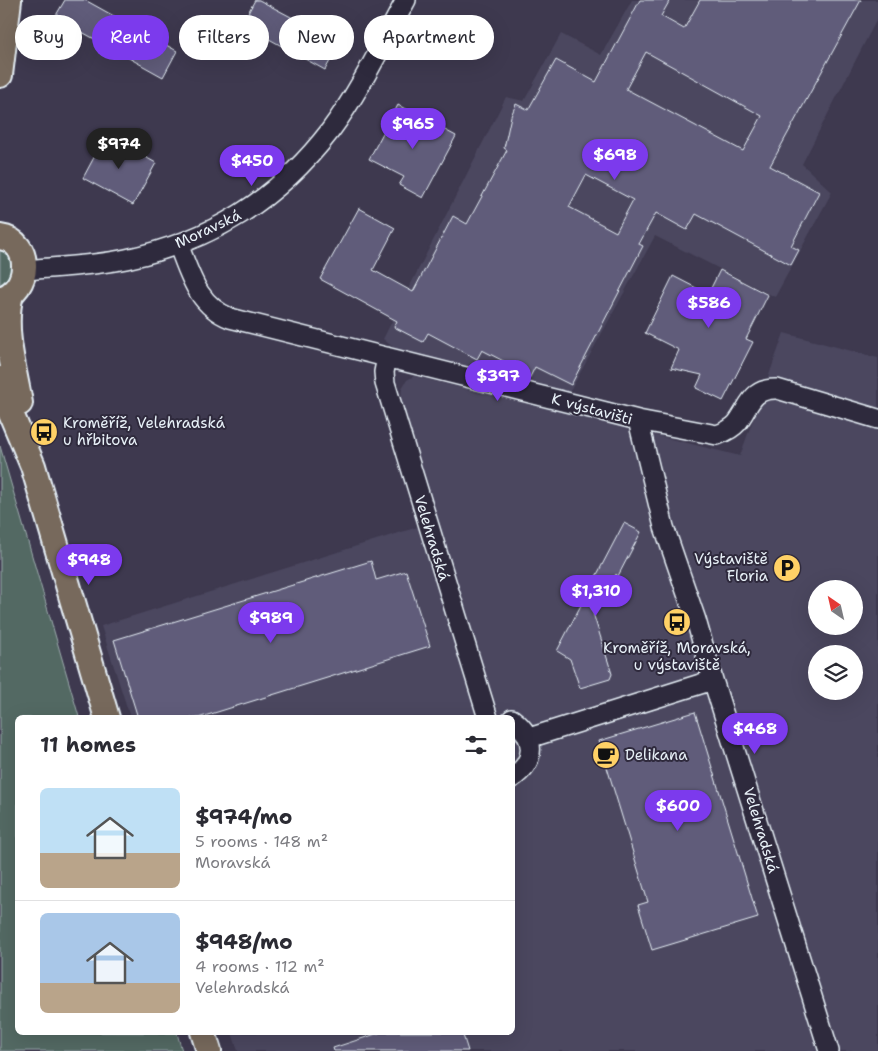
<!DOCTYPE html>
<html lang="en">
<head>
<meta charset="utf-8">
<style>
  body { margin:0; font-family:"Shantell Sans",sans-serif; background:#f2f2f3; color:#2b2b33; height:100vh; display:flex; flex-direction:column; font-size:19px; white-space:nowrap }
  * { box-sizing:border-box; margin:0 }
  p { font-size:16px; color:#7c7c81 }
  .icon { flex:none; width:28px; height:28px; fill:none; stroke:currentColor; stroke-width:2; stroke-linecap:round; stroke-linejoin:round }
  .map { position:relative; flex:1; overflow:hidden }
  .drawer { position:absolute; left:15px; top:715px; width:500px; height:320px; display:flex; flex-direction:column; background:#fff; border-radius:8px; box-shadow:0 5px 20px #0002 }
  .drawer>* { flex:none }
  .guide { position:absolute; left:15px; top:15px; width:500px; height:45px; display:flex; gap:10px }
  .needle { width:32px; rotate:326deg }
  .buttons { position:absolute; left:808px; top:580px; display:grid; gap:10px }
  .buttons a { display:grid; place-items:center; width:55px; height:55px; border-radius:50%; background:#fff; box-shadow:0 5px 20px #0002; font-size:25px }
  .price { position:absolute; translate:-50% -42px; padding:0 11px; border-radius:18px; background:#7c3aed; color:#fff; font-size:16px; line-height:32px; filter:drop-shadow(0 1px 2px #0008) }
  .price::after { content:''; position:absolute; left:50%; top:30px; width:15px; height:11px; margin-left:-8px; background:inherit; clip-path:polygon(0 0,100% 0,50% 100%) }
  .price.selected { background:#222; color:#fff }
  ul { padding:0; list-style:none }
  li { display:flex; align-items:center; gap:15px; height:125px; padding:0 25px }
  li+li { border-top:1px solid #e1e1e2 }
  li span { display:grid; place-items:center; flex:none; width:140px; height:100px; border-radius:8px; color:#555 }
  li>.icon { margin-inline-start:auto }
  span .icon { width:60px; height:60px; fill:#fffc; stroke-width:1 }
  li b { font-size:21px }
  h2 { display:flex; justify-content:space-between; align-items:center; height:60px; padding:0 25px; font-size:21px }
  .pill { padding:0 18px; border-radius:22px; background:#fff; box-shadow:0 5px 20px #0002; font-size:18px; line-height:45px }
  .pill.selected { background:#7c3aed; color:#fff }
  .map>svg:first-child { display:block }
  .built { fill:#4b475f; fill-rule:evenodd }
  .green { fill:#536964; stroke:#9eadae }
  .building { fill:#605c7a; stroke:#e8f1f8; fill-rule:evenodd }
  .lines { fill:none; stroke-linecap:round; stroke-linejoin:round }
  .minor-casing { stroke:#e8f1f8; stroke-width:22 }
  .major-casing { stroke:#e8f1f8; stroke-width:28 }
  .minor { stroke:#2f2a3d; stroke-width:19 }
  .major { stroke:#77695c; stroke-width:24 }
  .labels { text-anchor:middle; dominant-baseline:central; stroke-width:4; stroke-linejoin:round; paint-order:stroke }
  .street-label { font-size:15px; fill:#e8f1f8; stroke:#2f2a3d }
  .poi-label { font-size:15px; fill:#e8f1f8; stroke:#2f2a3d; text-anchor:start }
</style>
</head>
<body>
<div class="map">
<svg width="878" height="1051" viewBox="0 0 878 1051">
  <rect width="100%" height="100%" fill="#3e394f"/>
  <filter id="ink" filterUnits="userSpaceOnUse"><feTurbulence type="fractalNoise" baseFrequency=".02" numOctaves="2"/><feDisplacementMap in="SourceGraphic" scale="10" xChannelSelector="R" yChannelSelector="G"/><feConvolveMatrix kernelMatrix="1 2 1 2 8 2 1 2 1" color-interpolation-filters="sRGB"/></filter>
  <g filter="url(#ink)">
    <path class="built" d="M632 0H878V17L802 164 832 192 775 297 655 236 567 397 404 356 383 339 506 97 524 101 561 34 601 55Z
      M784 333 878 358V1051H238L232 1033 512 1032V718L130 717 101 626 437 521 401 402 402 388 407 380 414 376 740 456ZM816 589H854V626H816ZM816 654H854V691H816Z"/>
    <path class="green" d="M0 247 12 255 14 275 0 290Z
      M0 446 79 717 18 718V1032L177 1033 182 1051H0Z"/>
    <path class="building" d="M65 0H85L177 51 163 77 55 17Z
      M255 0H259L340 43 325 70 242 24Z
      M640 0H670L661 16 684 29 700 0H861L770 166 819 192 791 246 799 250 791 265 696 214 687 230 656 213 639 244 643 246 571 385 535 367 529 379 515 372 517 368 482 350 477 359 428 333 423 342 394 327 397 321 320 279 359 208 395 228 373 270 413 292 453 216 467 224 507 150 504 148 511 116 516 104 528 110 556 60 596 82ZM646 52 762 116 743 151 626 89ZM586 175 633 200 616 232 569 207Z
      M398 105 456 136 423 198 399 185 404 177 369 159Z
      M106 135 156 163 133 205 83 178Z
      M720 270 768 295 746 339 753 342 723 401 696 388 702 375 671 368 679 350 645 333 673 276 708 294Z
      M624 523 641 532 618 576 616 574 603 603 588 597 612 674 610 679 580 688 570 659 557 651Z
      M371 561 376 580 406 571 430 646 198 718H138L114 640Z
      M695 712 758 918 652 950 638 905 648 902 599 741Z
      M382 1032H462L468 1051H334L333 1048Z"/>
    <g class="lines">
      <g class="minor-casing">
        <path id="minor" d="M178 244C190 274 197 305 230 318L638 420 664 527 696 620 713 680
          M24 270C58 267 93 266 126 259 211 241 277 200 330 131 360 91 382 44 406 0
          M387 357 384 372 385 383 488 718
          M638 420 717 435C725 432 732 429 737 423 750 406 751 388 777 389L878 419
          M512 719C536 737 537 761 512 778
          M529 738 713 680 829 1051"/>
      </g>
      <g class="major-casing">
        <path id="major" d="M0 75 9 0
          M0 237C33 241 31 291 0 299
          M11 294C2 329 14 368 20 403
          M0 379 9 409 33 466 107 718
          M203 1032 209 1051"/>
      </g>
      <use href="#minor" class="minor"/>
      <use href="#major" class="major"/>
    </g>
  </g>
  <defs>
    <g id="bus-disc" transform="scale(1.4375)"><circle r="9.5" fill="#ffd166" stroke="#2f2a3d"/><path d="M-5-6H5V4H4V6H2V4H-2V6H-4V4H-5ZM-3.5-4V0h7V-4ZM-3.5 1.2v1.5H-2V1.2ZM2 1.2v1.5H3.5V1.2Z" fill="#111"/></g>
    <g id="parking-disc" transform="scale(1.4375)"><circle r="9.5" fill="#ffd166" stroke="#2f2a3d"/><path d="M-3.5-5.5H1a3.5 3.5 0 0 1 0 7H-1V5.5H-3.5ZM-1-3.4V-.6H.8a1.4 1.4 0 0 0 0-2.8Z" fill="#111"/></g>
    <g id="cafe-disc" transform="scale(1.4375)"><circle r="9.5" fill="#ffd166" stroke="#2f2a3d"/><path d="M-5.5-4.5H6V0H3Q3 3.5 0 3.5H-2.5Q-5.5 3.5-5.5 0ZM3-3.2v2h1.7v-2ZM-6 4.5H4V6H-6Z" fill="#111"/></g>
  </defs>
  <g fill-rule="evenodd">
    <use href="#bus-disc" x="44" y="432"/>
    <use href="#parking-disc" x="787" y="568"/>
    <use href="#bus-disc" x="677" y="622"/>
    <use href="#cafe-disc" x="606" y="755"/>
  </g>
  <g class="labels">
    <g class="street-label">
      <text transform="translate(208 229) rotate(-25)">Moravská</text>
      <text transform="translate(592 409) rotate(15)">K výstavišti</text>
      <text transform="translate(432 538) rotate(73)">Velehradská</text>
      <text transform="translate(761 830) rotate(73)">Velehradská</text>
    </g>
    <g class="poi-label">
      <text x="63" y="423">Kroměříž, Velehradská<tspan x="63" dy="17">u hřbitova</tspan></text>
      <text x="768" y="559" text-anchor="end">Výstaviště<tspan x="768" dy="17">Floria</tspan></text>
      <text x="677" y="648" text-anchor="middle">Kroměříž, Moravská,<tspan x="677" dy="17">u výstaviště</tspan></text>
      <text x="625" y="755">Delikana</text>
    </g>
  </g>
</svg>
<div class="buttons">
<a><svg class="needle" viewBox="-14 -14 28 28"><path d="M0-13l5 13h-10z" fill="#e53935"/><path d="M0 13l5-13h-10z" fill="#7c7c81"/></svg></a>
<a><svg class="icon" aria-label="layers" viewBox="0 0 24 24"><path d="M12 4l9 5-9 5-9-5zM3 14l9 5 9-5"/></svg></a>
</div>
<b class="price" style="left:413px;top:150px">$965</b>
<b class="price selected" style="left:119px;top:170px">$974</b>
<b class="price" style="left:615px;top:181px">$698</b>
<b class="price" style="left:252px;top:187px">$450</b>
<b class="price" style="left:709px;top:329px">$586</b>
<b class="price" style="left:498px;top:402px">$397</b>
<b class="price" style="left:89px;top:586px">$948</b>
<b class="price" style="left:596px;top:617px">$1,310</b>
<b class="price" style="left:271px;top:644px">$989</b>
<b class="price" style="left:755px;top:755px">$468</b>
<b class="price" style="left:678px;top:832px">$600</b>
<div class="guide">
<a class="pill">Buy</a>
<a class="pill selected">Rent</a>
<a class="pill">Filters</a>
<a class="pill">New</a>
<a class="pill">Apartment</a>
</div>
<section class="drawer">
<h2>11 homes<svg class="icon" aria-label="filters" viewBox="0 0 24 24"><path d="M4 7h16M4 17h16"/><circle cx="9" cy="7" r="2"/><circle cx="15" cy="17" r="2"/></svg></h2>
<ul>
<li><span style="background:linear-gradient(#bfe0f5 65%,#b9a48a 0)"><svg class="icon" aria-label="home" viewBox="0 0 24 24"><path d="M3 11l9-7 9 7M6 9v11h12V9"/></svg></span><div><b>$974/mo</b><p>5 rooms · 148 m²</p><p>Moravská</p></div></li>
<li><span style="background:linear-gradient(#a9c7e8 70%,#b9a48a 0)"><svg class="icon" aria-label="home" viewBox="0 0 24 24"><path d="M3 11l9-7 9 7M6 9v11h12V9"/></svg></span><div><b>$948/mo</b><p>4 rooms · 112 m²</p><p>Velehradská</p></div></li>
</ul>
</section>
</div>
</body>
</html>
